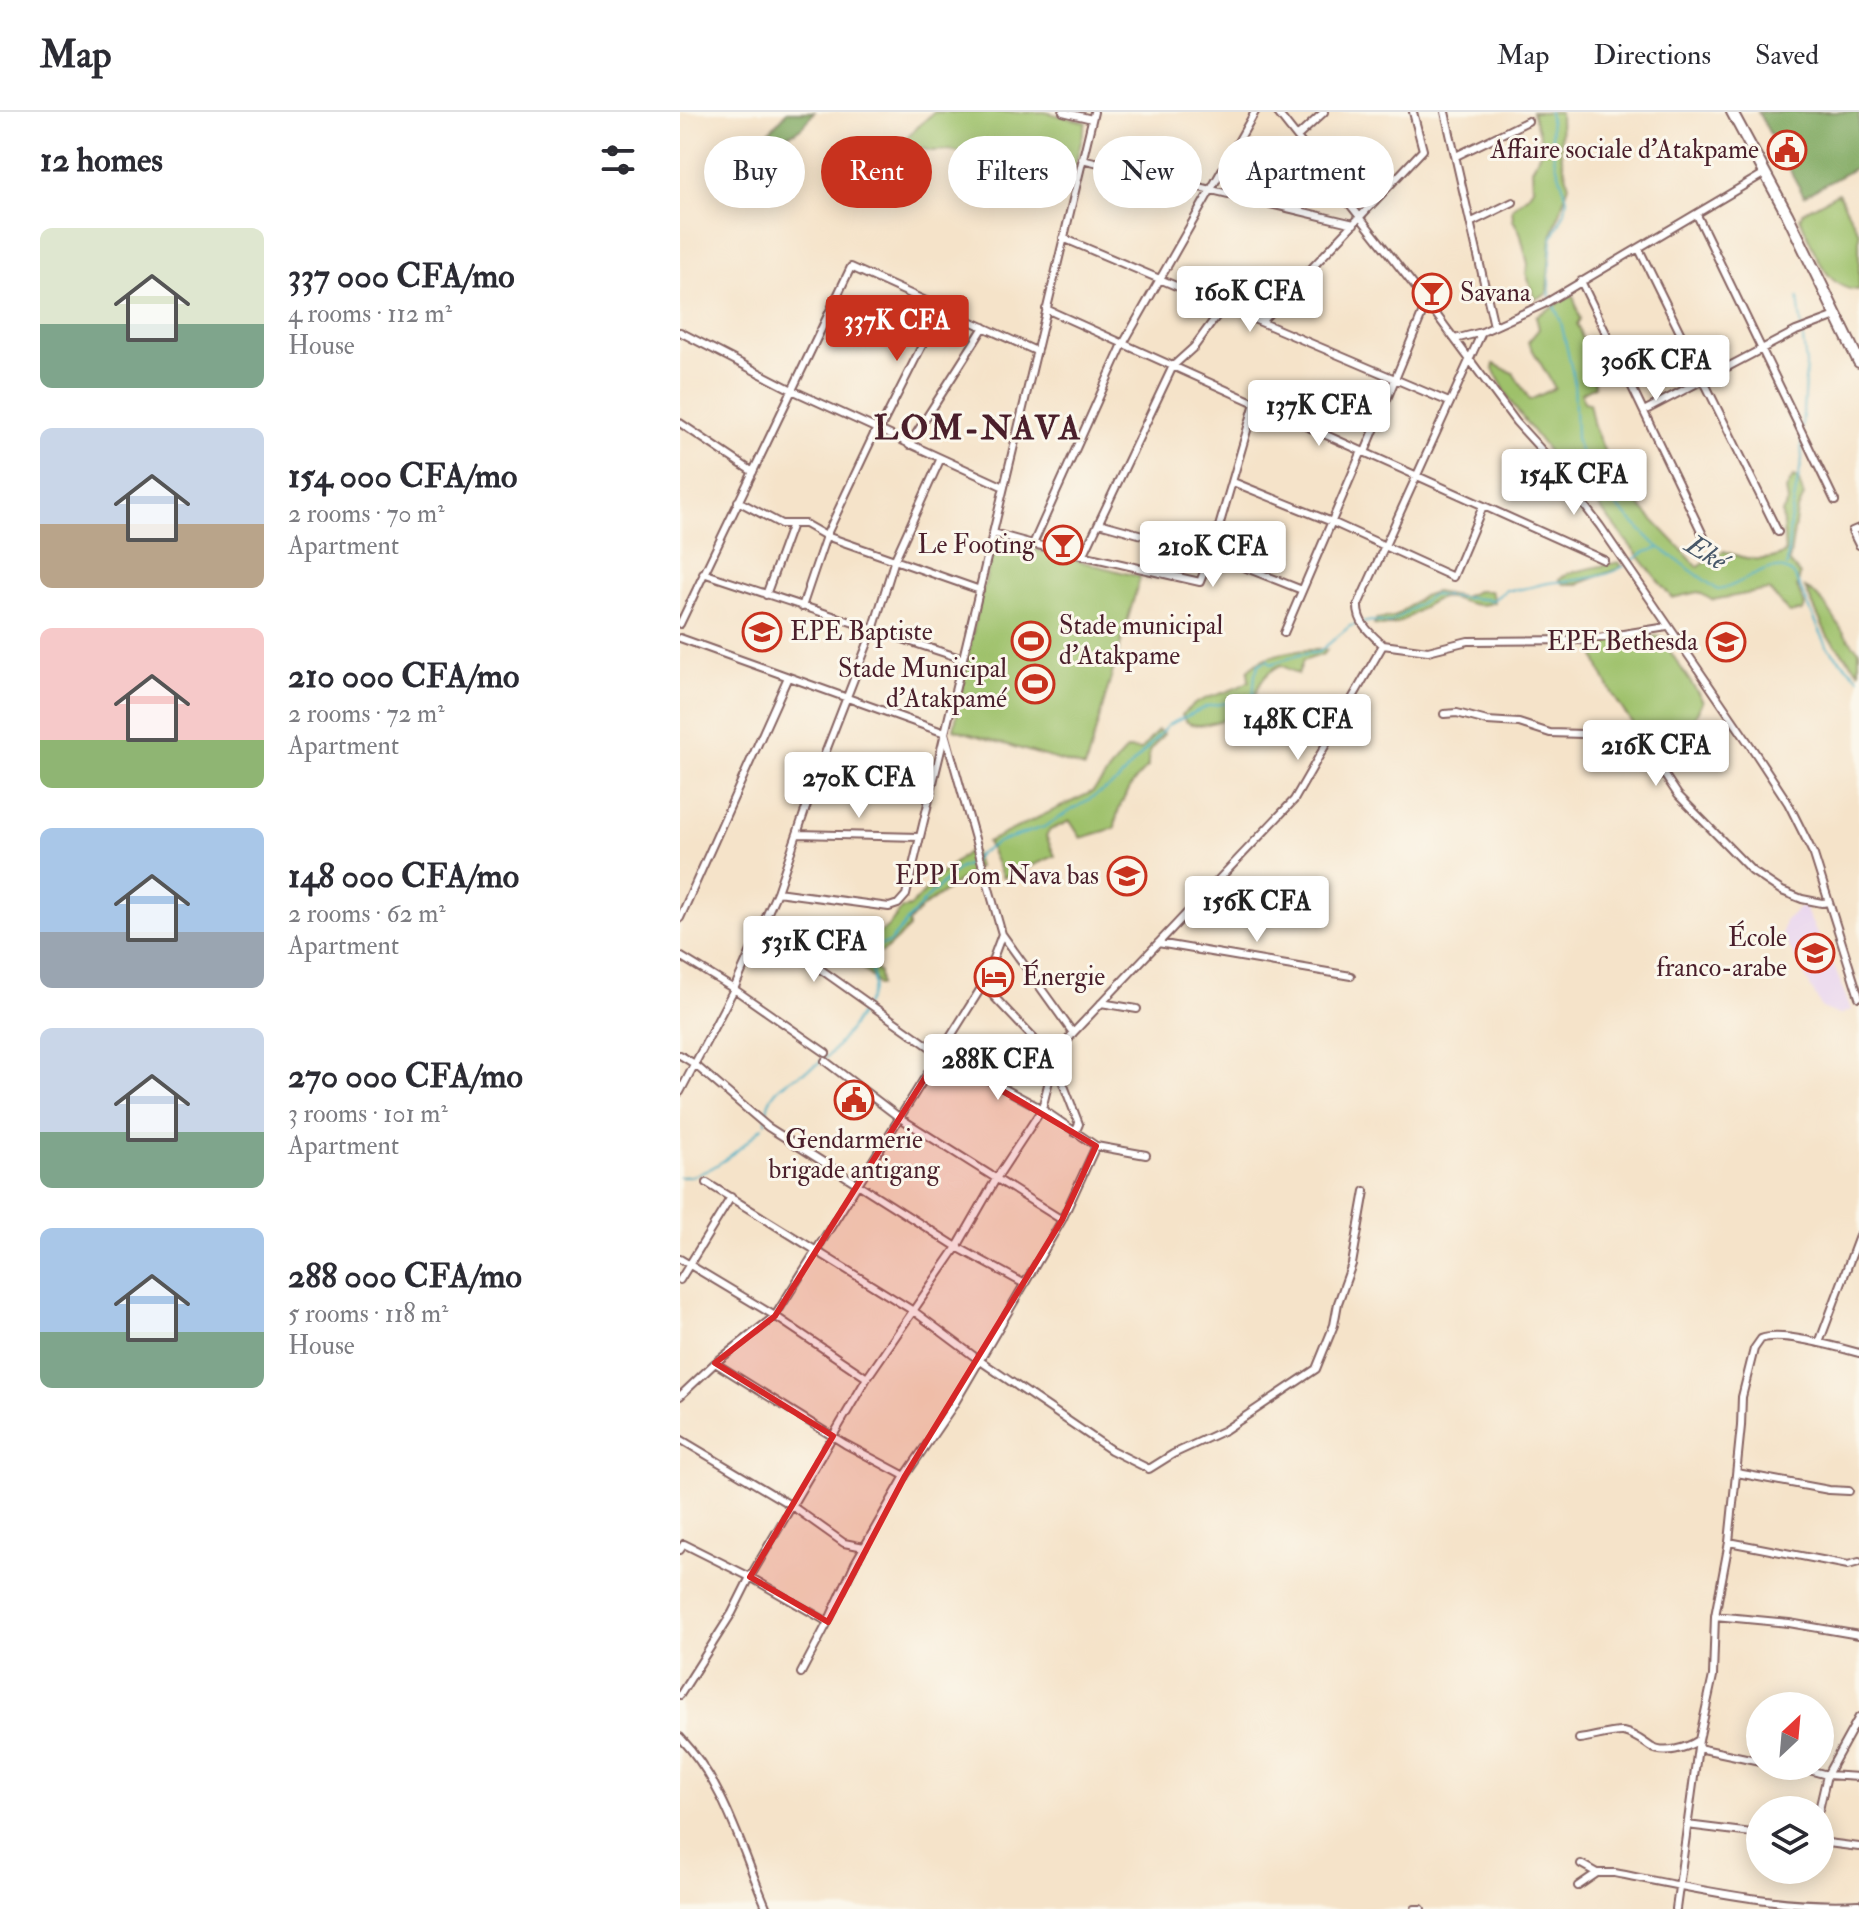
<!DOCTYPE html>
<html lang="en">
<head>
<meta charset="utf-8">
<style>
  body { margin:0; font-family:"IM FELL Double Pica",serif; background:#f7f7f7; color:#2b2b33; height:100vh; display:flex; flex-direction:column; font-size:30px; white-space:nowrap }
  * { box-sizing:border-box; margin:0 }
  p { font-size:26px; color:#7c7c81 }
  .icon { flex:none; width:44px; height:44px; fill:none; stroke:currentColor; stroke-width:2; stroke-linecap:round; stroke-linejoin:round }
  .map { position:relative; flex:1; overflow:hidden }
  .details { display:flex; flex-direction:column; background:#fff; width:680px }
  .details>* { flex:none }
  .top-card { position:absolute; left:24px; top:24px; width:760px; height:72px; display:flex; gap:16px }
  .needle { width:52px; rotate:26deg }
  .controls { position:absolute; left:1066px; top:1580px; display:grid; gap:16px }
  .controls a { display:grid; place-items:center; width:88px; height:88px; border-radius:50%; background:#fff; box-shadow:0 4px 20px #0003; font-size:40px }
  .price { position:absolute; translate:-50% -68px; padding:0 18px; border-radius:8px; background:#fff; color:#222; font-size:26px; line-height:52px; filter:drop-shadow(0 2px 4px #0008) }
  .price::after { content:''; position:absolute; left:50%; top:48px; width:24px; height:18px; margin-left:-12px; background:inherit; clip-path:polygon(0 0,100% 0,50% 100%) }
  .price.selected { background:#c8321e; color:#fff }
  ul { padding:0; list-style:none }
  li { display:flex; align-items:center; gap:24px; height:200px; padding:0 40px }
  li span { display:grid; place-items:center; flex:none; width:224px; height:160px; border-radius:12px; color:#555 }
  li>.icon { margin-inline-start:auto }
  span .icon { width:96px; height:96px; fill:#fffc; stroke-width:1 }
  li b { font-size:34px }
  h2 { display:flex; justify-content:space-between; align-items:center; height:96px; padding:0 40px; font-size:34px }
  .tag { padding:0 28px; border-radius:36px; background:#fff; box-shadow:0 4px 20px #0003; font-size:28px; line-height:72px }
  .tag.selected { background:#c8321e; color:#fff }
  header { display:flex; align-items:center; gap:48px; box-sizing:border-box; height:112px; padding:0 40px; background:#fff; border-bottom:2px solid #e1e1e2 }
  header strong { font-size:38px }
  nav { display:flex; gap:44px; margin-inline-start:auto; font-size:28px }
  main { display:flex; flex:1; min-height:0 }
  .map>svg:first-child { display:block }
  .built { fill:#e7d2ef }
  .green { fill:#9ec16b; stroke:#74704b; stroke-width:2 }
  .forest { fill:#7ea75f; stroke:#646345; stroke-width:2 }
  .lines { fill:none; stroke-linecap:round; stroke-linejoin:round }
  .stream { stroke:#46aec5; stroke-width:2 }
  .minor-casing { stroke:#866462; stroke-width:10 }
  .primary-casing { stroke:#866462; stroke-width:14 }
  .minor { stroke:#fff; stroke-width:6 }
  .primary { stroke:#fff; stroke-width:10 }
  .marked { fill:#d62828; fill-opacity:0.2; stroke:#d62828; stroke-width:6; stroke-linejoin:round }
  .labels { text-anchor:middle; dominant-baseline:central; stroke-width:6; stroke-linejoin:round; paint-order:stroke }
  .poi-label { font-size:26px; fill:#4a1f2b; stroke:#fbf7ec; text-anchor:end }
  .water-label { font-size:28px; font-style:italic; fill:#485869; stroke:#fbf7ec }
  .district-label { font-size:34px; font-weight:bold; letter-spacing:2px; fill:#4a1f2b; stroke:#fbf7ec }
</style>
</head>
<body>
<header>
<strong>Map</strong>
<nav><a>Map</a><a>Directions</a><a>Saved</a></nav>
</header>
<main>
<section class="details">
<h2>12 homes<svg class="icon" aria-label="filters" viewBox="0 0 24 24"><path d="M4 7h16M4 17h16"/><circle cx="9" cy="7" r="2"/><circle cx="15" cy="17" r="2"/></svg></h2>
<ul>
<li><span style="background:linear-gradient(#dfe7d0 60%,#7fa58c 0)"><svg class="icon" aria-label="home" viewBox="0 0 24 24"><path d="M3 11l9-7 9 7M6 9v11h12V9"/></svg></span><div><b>337 000 CFA/mo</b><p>4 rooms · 112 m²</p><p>House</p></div></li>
<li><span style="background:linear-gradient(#c9d6e8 60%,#b9a48a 0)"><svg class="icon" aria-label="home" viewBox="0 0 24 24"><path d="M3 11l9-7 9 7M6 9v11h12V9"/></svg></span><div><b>154 000 CFA/mo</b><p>2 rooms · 70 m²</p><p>Apartment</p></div></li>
<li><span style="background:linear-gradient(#f6c9c9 70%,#8fb573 0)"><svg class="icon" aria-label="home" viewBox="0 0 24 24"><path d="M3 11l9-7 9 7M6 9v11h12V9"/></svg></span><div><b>210 000 CFA/mo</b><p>2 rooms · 72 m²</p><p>Apartment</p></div></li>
<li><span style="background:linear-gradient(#a9c7e8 65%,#9aa5b1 0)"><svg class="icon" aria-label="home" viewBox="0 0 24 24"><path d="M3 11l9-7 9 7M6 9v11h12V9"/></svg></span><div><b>148 000 CFA/mo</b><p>2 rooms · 62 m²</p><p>Apartment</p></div></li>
<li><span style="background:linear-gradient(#c9d6e8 65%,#7fa58c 0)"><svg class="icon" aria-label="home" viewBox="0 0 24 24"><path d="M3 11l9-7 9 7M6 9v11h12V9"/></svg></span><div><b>270 000 CFA/mo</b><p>3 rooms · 101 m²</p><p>Apartment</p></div></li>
<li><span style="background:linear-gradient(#a9c7e8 65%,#7fa58c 0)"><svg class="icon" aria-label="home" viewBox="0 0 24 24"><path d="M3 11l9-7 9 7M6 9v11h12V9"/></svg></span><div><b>288 000 CFA/mo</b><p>5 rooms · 118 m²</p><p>House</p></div></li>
</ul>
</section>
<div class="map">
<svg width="1179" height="1797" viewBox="0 0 1179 1797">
  <rect width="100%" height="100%" fill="#fbf7ec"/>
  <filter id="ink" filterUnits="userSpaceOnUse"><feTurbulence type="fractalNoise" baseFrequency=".0125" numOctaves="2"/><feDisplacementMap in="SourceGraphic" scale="16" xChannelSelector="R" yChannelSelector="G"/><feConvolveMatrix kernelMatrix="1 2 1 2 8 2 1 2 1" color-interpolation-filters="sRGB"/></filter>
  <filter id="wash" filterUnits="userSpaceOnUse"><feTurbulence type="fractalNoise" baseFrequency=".006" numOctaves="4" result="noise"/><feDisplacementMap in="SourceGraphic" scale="32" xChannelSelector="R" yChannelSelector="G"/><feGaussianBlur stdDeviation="1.8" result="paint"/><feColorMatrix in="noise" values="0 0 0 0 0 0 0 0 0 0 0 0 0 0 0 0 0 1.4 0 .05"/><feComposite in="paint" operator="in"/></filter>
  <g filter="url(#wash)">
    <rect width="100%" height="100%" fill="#f5e3c9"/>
    <path class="built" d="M1123 793 1155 857 1171 898 1159 903 1142 896 1102 822 1105 808Z"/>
    <path class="green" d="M254 0H365L406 10 392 66 270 38 252 39 223 32 227 25Z
      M852 0H880L881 42 889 73 871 126 867 182 855 187 846 161 848 152 840 120 833 108 832 96 848 83 853 76 852 57 863 34Z
      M1158 81 1179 120V178C1144 179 1132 132 1120 106L1123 100Z
      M893 183 900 207 897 212 907 240 915 274 901 281 904 290 909 291 914 315 938 371 1018 455 1044 439C1064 447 1085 452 1105 441L1102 401 1108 390 1106 378 1113 365 1118 367 1124 384 1117 399 1109 450 1120 463 1117 475 1125 494 1123 499 1109 501 1089 478 1032 488 1018 480 992 486 912 386 871 343 833 293 813 257 814 252 833 261 850 288 875 276 848 230 859 217 856 204Z
      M316 427 460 465 405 656 274 617 296 505Z
      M939 450 941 453 938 457 898 472H884L879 467 889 461Z
      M1125 476C1150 488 1158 521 1179 538V559L1148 525Z
      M797 479H811L814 490C792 500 775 481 758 487 734 496 725 518 694 513L697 507 714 505 743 484 755 480 783 485Z
      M980 524 1023 589 1010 614 972 636C946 604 922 573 912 533L939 527Z
      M647 538 644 542 623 549 618 562 601 553C583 561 573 579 574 598 555 601 510 627 502 603 520 581 549 584 569 569L568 559C580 540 625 537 647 538Z
      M478 618 484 622C474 633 467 639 468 655 452 668 436 695 435 716L401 726 390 709 370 718 366 724 375 744 323 766 307 730 412 680C426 667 434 648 448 637L461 638Z
      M292 736 298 755 242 796 229 810V816L203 840 185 841 186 848 199 861 200 873H197C190 860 178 855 170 843L177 825 188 829 207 816 222 797 230 795 246 778 253 777 255 767Z"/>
    <path class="forest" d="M107 0H134C123 17 110 29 88 21Z
      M1078 0H1179V54L1124 84Z"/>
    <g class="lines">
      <path class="stream" d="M869 0 874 45 887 86 885 99 872 127 869 166 870 185
        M1118 186 1126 252 1122 316
        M873 191 881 210 894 268 896 326 909 367 976 433 1038 478C1062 475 1092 442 1114 463L1148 536 1179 566
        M950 450 965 440 980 436
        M1107 454 1110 410 1122 347 1121 326
        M86 1010C85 966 125 967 150 942 162 929 190 892 193 874 194 869 192 861 192 856L183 849 182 837 209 831 246 787 278 757 291 751 299 742 318 730 364 715 436 671 488 613 528 594 573 587 575 562 579 552 588 548 591 552 619 543 639 540 670 514 691 509 710 511 752 483 813 488 826 478C848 479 858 471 876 470 898 468 925 466 944 454
        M0 1065C29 1066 64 1034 82 1015"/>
    </g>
  </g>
  <g filter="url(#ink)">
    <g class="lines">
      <g class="minor-casing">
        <path id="minor" d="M383 0 412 7
          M597 0 747 190 836 310 867 344 920 414 1074 639 1108 691 1134 743 1179 885
          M765 0 814 214
          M617 25 644 0
          M776 44 848 9
          M402 47 674 112
          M1017 103 1155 389
          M792 110 833 90
          M383 126 769 290
          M959 137 1098 420
          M901 169 1024 425
          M366 197 924 448
          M581 210 743 38 733 0
          M0 220 114 279 324 375
          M775 227 802 220 864 192 1085 61
          M964 299 1116 219 1156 204
          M0 311 73 360
          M199 319 261 196
          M229 333 304 215
          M685 340 747 190
          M553 370 652 410 773 465 803 394
          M58 389 101 412H125L146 424 300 478
          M419 411 531 442 622 478
          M1179 416 1172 419 1179 433
          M313 421 353 432 443 232 575 0
          M353 432 520 470 531 442 575 291
          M403 444 493 254 514 235 544 194
          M23 461 283 547
          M86 483 112 412
          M122 495 146 424 196 318
          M0 512 171 155 356 239
          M604 521 682 339
          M0 526 265 621 226 783 218 792 209 795 97 780
          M703 533C691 522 677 511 678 493L802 220
          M764 602 777 601 807 609 839 611 870 621 903 622 956 636 974 647 998 683 1072 759 1102 779 1122 787 1142 791 1149 790
          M118 722 239 725
          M0 806 108 565
          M102 830 260 942 362 997 416 1034 466 1043
          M478 831 671 864
          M0 844 54 877 146 941
          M303 873 374 948 399 1012 395 1021
          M421 891 457 897
          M393 921 322 822 265 621 414 0
          M0 943 13 951 88 1015 277 1135 343 1171
          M145 949 220 1006 382 1108
          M0 980 54 877 97 780 142 649 193 518 215 447 260 348
          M27 1071 235 1200 299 1248 431 1338 469 1357 493 1342 545 1318 636 1257 654 1213 658 1191 672 1152 685 1079
          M0 1147 95 1204 187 1266
          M0 1168 51 1085
          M1139 1231 1179 1124
          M35 1251 165 1332 225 1364
          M0 1284 35 1251 95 1204 303 873 322 822
          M0 1327 112 1394 164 1431 184 1435
          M1057 1361 1149 1378 1169 1379
          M1049 1430 1168 1453 1179 1450
          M0 1438 4 1432 70 1465 187 1266 277 1135 316 1067 362 997 374 948 393 921 614 688 703 533 748 539 788 529 906 528 987 515
          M1035 1504 1109 1511 1179 1523
          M121 1561 148 1510
          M0 1583 52 1501 70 1465 148 1510 175 1451 225 1364 273 1294 382 1108 416 1034
          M0 1625C46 1674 61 1737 87 1797
          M899 1627C911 1626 932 1619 943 1620 954 1622 962 1629 971 1635 984 1643 1007 1636 1019 1628
          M1018 1636 1080 1649
          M1115 1654 1147 1663 1179 1665
          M1139 1698 1147 1663 1179 1605
          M1007 1713 1080 1722
          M1140 1730 1179 1735
          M901 1752 917 1761
          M898 1774 917 1761H935C1011 1776 1103 1797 1179 1792
          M735 1797H741
          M996 1797 1019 1628 1033 1564 1035 1504 1049 1430 1061 1314 1062 1285 1074 1237 1081 1227C1101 1219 1157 1235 1179 1241"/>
      </g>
      <g class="primary-casing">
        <path id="primary" d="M1052 0 1107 102 1179 250"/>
      </g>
      <use href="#minor" class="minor"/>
      <use href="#primary" class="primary"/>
    </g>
  </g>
  <path class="marked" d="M260 942 416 1034 382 1108 225 1364 148 1510 70 1465 153 1324 35 1251 95 1204Z"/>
  <defs>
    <g id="civic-ring" transform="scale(2)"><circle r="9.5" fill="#fbf7ec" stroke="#c8321e" stroke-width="1.5"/><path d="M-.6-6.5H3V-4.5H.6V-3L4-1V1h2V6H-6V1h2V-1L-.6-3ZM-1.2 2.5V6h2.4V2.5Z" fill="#c8321e"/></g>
    <g id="bar-ring" transform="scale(2)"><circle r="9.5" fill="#fbf7ec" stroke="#c8321e" stroke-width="1.5"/><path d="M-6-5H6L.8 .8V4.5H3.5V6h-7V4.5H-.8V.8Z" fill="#c8321e"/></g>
    <g id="school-ring" transform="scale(2)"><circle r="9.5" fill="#fbf7ec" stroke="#c8321e" stroke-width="1.5"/><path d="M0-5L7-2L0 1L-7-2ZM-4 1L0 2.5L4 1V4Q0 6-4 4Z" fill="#c8321e"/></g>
    <g id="stadium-ring" transform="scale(2)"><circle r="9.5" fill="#fbf7ec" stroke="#c8321e" stroke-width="1.5"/><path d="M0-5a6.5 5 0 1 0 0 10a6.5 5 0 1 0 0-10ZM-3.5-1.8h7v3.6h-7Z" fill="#c8321e"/></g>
    <g id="hotel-ring" transform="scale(2)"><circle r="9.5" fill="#fbf7ec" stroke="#c8321e" stroke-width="1.5"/><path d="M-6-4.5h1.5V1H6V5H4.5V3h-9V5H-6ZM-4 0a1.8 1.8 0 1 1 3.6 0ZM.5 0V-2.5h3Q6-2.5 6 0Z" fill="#c8321e"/></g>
  </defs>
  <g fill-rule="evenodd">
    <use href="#civic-ring" x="1107" y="38"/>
    <use href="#bar-ring" x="752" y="181"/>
    <use href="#bar-ring" x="383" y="433"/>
    <use href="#school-ring" x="82" y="520"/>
    <use href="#stadium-ring" x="351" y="529"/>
    <use href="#school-ring" x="1046" y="530"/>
    <use href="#stadium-ring" x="355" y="572"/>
    <use href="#school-ring" x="447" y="764"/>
    <use href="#school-ring" x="1135" y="841"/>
    <use href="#hotel-ring" x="314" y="865"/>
    <use href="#civic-ring" x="174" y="988"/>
  </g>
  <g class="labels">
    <g class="poi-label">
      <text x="1079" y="38">Affaire sociale d'Atakpame</text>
      <text x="780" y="181" text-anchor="start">Savana</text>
      <text x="355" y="433">Le Footing</text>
      <text x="379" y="514" text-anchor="start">Stade municipal<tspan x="379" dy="30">d'Atakpame</tspan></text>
      <text x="110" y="520" text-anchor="start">EPE Baptiste</text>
      <text x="1018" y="530">EPE Bethesda</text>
      <text x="327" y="557">Stade Municipal<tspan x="327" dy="30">d'Atakpamé</tspan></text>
      <text x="419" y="764">EPP Lom Nava bas</text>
      <text x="1107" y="826">École<tspan x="1107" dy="30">franco-arabe</tspan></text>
      <text x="342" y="865" text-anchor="start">Énergie</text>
      <text x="174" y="1028" text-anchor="middle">Gendarmerie<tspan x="174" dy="30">brigade antigang</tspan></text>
    </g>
    <g class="water-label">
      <text transform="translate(1026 441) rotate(31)">Eké</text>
    </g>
    <g class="district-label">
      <text x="298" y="316">LOM-NAVA</text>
    </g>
  </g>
</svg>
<div class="controls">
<a><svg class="needle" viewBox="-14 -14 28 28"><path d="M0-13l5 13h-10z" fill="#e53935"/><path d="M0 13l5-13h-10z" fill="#7c7c81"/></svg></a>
<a><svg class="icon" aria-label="layers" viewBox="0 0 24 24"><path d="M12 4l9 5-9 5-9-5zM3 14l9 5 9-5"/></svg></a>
</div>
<b class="price" style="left:570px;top:222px">160K CFA</b>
<b class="price selected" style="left:217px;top:251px">337K CFA</b>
<b class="price" style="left:976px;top:291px">306K CFA</b>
<b class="price" style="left:639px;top:336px">137K CFA</b>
<b class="price" style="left:894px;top:405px">154K CFA</b>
<b class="price" style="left:533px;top:477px">210K CFA</b>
<b class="price" style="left:618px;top:650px">148K CFA</b>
<b class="price" style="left:976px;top:676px">216K CFA</b>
<b class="price" style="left:179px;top:708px">270K CFA</b>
<b class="price" style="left:577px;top:832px">156K CFA</b>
<b class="price" style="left:134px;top:872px">531K CFA</b>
<b class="price" style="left:318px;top:990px">288K CFA</b>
<div class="top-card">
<a class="tag">Buy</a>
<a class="tag selected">Rent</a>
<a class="tag">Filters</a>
<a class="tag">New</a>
<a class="tag">Apartment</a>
</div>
</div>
</main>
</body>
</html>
